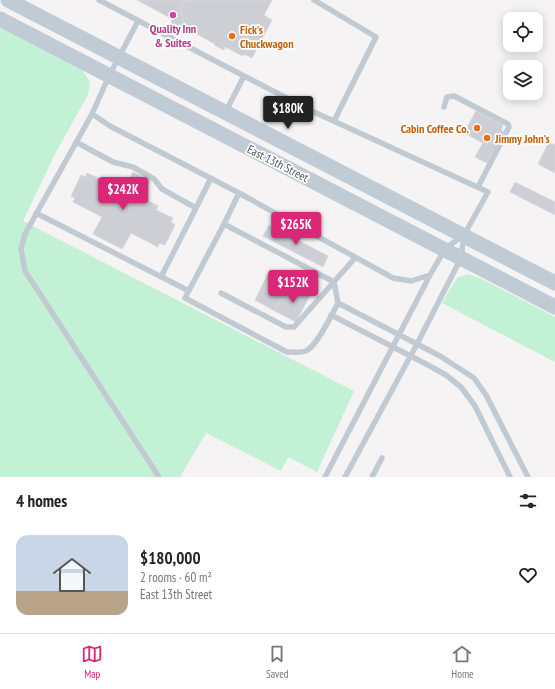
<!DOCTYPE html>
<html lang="en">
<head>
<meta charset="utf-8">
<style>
  body { margin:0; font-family:"PT Sans Narrow",sans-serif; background:#f2f2f2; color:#222; height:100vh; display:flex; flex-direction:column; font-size:15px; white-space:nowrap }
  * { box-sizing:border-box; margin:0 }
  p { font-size:13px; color:#767676 }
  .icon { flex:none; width:22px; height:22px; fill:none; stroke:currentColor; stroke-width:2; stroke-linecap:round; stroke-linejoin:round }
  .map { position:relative; height:477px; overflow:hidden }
  .details { display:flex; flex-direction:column; background:#fff; flex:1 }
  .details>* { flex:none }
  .fabs { position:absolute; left:503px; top:12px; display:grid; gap:8px }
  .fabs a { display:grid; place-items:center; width:40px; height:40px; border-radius:8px; background:#fff; box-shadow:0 2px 10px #0003; font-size:20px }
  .price { position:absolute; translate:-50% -34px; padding:0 9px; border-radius:4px; background:#db2777; color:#fff; font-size:13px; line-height:26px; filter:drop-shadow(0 1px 2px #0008) }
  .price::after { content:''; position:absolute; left:50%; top:24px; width:12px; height:9px; margin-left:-6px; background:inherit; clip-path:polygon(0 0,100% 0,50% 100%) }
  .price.active { background:#222; color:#fff }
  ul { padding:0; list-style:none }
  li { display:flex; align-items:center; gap:12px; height:100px; padding:0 16px }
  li+li { border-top:1px solid #e0e0e0 }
  li span { display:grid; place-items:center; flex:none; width:112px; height:80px; border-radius:12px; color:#555 }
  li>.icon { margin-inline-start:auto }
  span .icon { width:48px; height:48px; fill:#fffc; stroke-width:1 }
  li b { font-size:17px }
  h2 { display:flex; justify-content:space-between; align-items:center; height:48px; padding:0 16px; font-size:17px }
  .tab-bar { display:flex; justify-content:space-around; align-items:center; height:56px; border-top:1px solid #e0e0e0; background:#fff; font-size:11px; color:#767676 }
  .tab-bar a { display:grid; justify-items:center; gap:2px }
  .tab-bar .active { color:#db2777 }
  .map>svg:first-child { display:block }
  .green { fill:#c3f1d5 }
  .building { fill:#cdcfd5; stroke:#d7d9de }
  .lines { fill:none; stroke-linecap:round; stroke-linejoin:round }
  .service { stroke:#c1cad2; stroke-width:5.5 }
  .secondary { stroke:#c1cbd6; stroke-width:15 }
  .hotel-dot { fill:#d1479c; stroke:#fff; stroke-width:1.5 }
  .food-dot { fill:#e8710a; stroke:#fff; stroke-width:1.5 }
  .labels { text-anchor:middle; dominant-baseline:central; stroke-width:3.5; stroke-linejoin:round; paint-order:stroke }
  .hotel-label { font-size:12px; font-weight:bold; fill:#b23c85; stroke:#fff }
  .food-label { font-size:12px; font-weight:bold; fill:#c56008; stroke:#fff; text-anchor:start }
  .street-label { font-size:12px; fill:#4a5661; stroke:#fff }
</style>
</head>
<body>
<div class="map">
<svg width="555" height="477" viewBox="0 0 555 477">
  <rect width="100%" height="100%" fill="#f5f3f3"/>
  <path class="green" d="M0 26 81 68 90 82 88 95 55 154 23 221 354 391 317 472 288 457 281 471 206 433 180 477H0Z
    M467 274 480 278 555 317V362L442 303 457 278Z"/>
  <path class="building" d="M137 0H185L180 10 186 28 175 32 171 21 174 20Z
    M185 0H272L264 15 272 20 252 58 244 54 243 56 225 47 224 50 214 45 215 44 186 28 180 10Z
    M476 111 503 125 501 130 504 132 487 163 475 157 483 143 464 133Z
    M549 142 555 145V173L538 164Z
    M133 172 150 181 141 197 158 206 156 210 173 218 171 222 175 225 165 245 159 243 158 247 131 233 122 249 93 234 102 217 73 202 75 198 71 196 81 175 85 177 87 173 124 190Z
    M515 182 555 202V215L510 192Z
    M269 225 328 256 323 267 263 236Z
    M268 274 283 282 285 279 296 284 289 297 284 295 275 311 255 300Z
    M294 287 310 295 296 322 275 311 284 295 289 297Z"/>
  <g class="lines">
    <path class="service" d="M99 0 244 76 226 111
      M314 0 376 37 334 121
      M138 21 109 76 92 114 25 234 21 249 25 271 159 477
      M244 76 314 112 488 192 464 235 461 258 417 344 345 477
      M444 107 447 97 454 96 508 124 509 127 478 187
      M92 114 110 126 239 193 393 278 411 281 430 275
      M76 142 113 162 133 167 154 179 162 189 196 208 161 277
      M239 193 224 224 334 282 338 303 440 356 474 378 486 395 528 477
      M196 208 211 178
      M36 213 189 291
      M224 224 185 298 287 352C293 352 300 353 306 351 317 346 332 314 338 303
      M221 293 286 327H294L355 258
      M331 315 428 365 446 375 461 387 475 406 510 477
      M325 477 430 275 445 249 462 236
      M372 477 382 458"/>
    <path class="secondary" d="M8 0 555 283
      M0 19 555 307"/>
  </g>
  <circle class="hotel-dot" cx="173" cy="15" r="4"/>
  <g class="food-dot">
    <circle cx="232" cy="36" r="4"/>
    <circle cx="477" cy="128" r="4"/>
    <circle cx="487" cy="138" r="4"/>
  </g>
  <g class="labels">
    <g class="hotel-label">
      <text x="173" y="28">Quality Inn<tspan x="173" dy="14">&amp; Suites</tspan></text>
    </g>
    <g class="food-label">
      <text x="240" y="29">Fick's<tspan x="240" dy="14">Chuckwagon</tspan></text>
      <text x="469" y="128" text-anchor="end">Cabin Coffee Co.</text>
      <text x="495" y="138">Jimmy John's</text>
    </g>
    <g class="street-label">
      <text transform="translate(278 163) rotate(27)">East 13th Street</text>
    </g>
  </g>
</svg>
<div class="fabs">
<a><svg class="icon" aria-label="locate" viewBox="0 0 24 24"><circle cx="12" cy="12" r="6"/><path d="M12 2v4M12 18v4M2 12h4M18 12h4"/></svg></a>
<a><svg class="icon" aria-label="layers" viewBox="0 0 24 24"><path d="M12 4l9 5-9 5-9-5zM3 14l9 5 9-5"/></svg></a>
</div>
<b class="price active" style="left:288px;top:130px">$180K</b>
<b class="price" style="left:123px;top:211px">$242K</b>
<b class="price" style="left:296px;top:246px">$265K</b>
<b class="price" style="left:293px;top:304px">$152K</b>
</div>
<section class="details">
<h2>4 homes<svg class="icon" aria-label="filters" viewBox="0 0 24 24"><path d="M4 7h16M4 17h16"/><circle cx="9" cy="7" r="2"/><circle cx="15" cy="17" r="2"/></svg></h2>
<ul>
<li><span style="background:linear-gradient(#c9d6e8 70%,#b9a48a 0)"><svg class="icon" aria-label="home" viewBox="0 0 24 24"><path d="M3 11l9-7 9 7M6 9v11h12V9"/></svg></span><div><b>$180,000</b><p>2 rooms · 60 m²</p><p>East 13th Street</p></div><svg class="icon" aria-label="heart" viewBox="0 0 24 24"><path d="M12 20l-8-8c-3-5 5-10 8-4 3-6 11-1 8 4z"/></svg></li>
</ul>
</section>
<nav class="tab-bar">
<a class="active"><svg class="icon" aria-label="map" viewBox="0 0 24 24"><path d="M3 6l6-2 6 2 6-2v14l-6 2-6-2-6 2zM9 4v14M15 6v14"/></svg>Map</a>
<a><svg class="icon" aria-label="saved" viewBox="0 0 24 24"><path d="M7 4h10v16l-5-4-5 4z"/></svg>Saved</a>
<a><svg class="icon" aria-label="home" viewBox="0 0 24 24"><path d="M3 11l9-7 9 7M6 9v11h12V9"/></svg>Home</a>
</nav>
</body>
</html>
